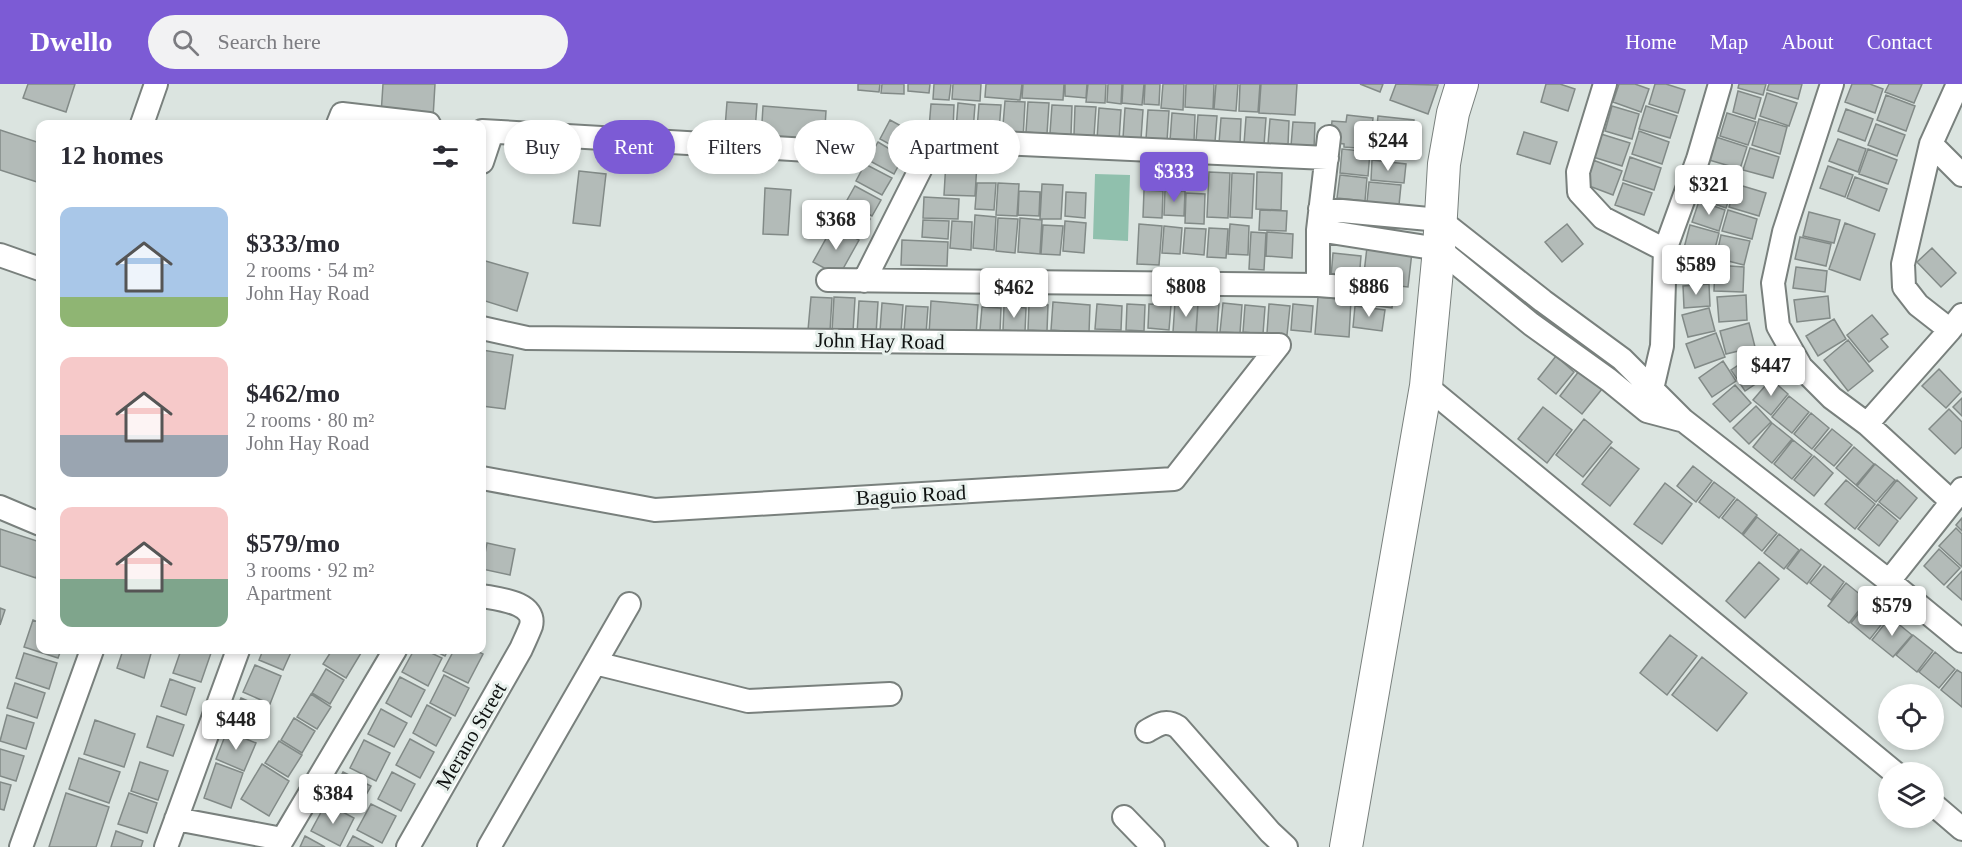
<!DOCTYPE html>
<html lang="en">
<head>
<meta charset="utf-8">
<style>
  body { margin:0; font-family:Georgia,serif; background:#f2f2f3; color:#2b2b33; height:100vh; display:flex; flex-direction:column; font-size:22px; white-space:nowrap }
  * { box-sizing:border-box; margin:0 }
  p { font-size:20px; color:#7c7c81 }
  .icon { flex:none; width:33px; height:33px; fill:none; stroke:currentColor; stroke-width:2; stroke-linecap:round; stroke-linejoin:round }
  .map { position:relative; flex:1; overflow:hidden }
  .panel { position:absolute; left:36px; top:36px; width:450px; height:534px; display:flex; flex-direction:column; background:#fff; border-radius:12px; box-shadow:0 3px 9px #0003 }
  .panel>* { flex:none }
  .guide { position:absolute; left:504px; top:36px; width:570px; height:54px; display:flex; gap:12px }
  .fabs { position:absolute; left:1878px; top:600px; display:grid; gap:12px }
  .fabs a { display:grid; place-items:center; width:66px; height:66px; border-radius:50%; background:#fff; box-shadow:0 3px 9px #0003; font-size:30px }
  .price { position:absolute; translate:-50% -51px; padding:0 14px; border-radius:6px; background:#fff; color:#222; font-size:20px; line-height:39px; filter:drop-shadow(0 2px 3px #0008) }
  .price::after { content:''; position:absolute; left:50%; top:36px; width:18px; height:14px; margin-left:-9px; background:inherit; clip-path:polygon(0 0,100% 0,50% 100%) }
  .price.active { background:#7c5bd5; color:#fff }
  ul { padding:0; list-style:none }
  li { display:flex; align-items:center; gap:18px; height:150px; padding:0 24px }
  li span { display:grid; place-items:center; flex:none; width:168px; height:120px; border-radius:12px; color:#555 }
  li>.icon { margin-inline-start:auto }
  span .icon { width:72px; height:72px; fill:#fffc; stroke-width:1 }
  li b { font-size:26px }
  h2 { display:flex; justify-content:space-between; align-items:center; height:72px; padding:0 24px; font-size:26px }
  .tag { padding:0 21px; border-radius:27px; background:#fff; box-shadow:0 3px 9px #0003; font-size:21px; line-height:54px }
  .tag.active { background:#7c5bd5; color:#fff }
  header { display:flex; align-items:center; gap:36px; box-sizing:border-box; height:84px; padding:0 30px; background:#7c5bd5; color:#fff }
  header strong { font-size:28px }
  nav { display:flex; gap:33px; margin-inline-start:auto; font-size:21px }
  .search { width:420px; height:54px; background:#f2f2f3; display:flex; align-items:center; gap:15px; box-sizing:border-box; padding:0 21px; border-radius:33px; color:#7c7c81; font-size:22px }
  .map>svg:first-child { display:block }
  .green { fill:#90c0ad }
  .building { fill:#b3bbb8; stroke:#828a87; stroke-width:1.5 }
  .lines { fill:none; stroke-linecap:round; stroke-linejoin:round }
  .street-casing { stroke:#79807d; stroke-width:26 }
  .secondary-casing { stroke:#79807d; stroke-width:34 }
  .street { stroke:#fff; stroke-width:22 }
  .secondary { stroke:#fff; stroke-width:32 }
  .labels { text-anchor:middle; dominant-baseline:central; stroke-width:6; stroke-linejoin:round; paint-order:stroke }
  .street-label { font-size:21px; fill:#0e1110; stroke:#e8f1ed }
</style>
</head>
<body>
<header>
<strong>Dwello</strong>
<div class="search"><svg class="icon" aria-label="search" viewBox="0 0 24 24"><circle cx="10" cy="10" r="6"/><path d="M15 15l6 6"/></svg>Search here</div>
<nav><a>Home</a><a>Map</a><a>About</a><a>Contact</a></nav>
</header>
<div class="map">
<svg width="1962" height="763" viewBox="0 0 1962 763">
  <rect width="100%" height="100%" fill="#dbe4e0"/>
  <path class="green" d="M1095 90 1130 91 1128 157 1093 155Z"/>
  <path class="building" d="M28 0H75L66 28 23 14Z
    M383 0H435L433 34 381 31Z
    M858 0H880L879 8 858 6Z
    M882 0H904V10L881 9Z
    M908 0H930L929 9 908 7Z
    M934 0H951L949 16 933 15Z
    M953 0H981L980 17 952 15Z
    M986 0H1022L1020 16 985 13Z
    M1023 0H1064L1063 16 1022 14Z
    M1065 0H1087L1086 14 1065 12Z
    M1088 0H1106L1105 19 1086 18Z
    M1108 0H1122L1121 20 1107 18Z
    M1123 0H1144L1142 21 1122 19Z
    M1145 0H1160L1159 21 1144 20Z
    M1163 0H1184L1183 26 1161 24Z
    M1186 0H1214L1213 25 1185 23Z
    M1216 0H1238L1236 27 1214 25Z
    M1240 0H1260L1258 28 1239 27Z
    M1261 0H1297L1295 31 1259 29Z
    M1360 0H1383L1380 8Z
    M1396 0 1438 1 1428 30 1390 16Z
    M1546 0H1560L1575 5 1568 27 1541 18Z
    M1619 0H1635L1649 5 1641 28 1613 18Z
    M1655 0H1666L1685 6 1678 29 1649 20Z
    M1739 0H1766L1763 11 1738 4Z
    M1769 0H1802L1798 15 1767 6Z
    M1852 0H1870L1883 5 1875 29 1845 18Z
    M1889 0H1922L1914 19 1885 8Z
    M1738 7 1761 14 1755 35 1733 28Z
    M1767 9 1797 19 1789 42 1760 32Z
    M1886 11 1915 22 1906 47 1877 36Z
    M1005 17 1025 18 1023 55 1002 53Z
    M727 18 757 20 755 47 725 44Z
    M1028 18 1049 19 1047 50 1026 48Z
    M958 19 975 21 973 47 956 46Z
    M931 20 954 21 953 46 929 44Z
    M979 20 1001 21 999 47 977 45Z
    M1052 21 1072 22 1071 51 1050 49Z
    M763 22 826 27 824 60 761 55Z
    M1075 22 1096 23 1094 52 1074 51Z
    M1612 22 1639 30 1632 55 1605 47Z
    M1646 22 1677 32 1670 54 1639 45Z
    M1099 24 1121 26 1119 57 1097 56Z
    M1125 24 1143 26 1141 55 1123 54Z
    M1846 25 1873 35 1865 57 1838 47Z
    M1148 26 1169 27 1167 57 1146 55Z
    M1172 29 1195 31 1194 58 1170 57Z
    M1727 29 1756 38 1748 61 1720 52Z
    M1198 31 1217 32 1215 58 1196 57Z
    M1347 31 1373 34 1370 65 1344 63V60L1330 58 1332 37 1346 38Z
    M1378 32 1414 36 1410 66 1375 63Z
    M1246 33 1266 34 1264 61 1244 60Z
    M1221 34 1241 35 1240 60 1219 59Z
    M1270 35 1289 37 1288 61 1268 60Z
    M1759 35 1787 43 1780 70 1752 61Z
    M890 36 914 49 904 68 880 55Z
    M1293 38 1315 39 1314 64 1291 62Z
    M1876 40 1905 51 1897 72 1868 61Z
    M0 46 40 59V99L0 86Z
    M1639 47 1669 58 1662 80 1632 70Z
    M1524 48 1557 58 1550 80 1517 70Z
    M1601 50 1630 59 1622 82 1593 73Z
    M1716 53 1747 63 1740 85 1709 76Z
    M1838 55 1866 65 1858 88 1829 77Z
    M878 58 903 73 894 90 868 76Z
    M1750 64 1779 73 1773 94 1743 86Z
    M1342 65 1370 68 1368 92 1340 89Z
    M1868 65 1897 76 1888 100 1859 90Z
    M1630 73 1661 84 1654 106 1623 96Z
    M1372 76 1406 80 1404 99 1371 96Z
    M1593 76 1622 87 1613 111 1584 100Z
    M946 77 977 79 975 112 944 111Z
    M865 80 892 94 882 111 856 97Z
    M1828 82 1853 91 1845 113 1820 104Z
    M579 87 606 90 600 142 573 139Z
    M1209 88 1230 89 1228 134 1207 133Z
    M1257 88 1282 89 1281 126 1256 125Z
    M1232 89 1254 90 1252 134 1230 133Z
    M1340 91 1367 94 1365 117 1337 114Z
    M1708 91 1734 100 1726 124 1700 115Z
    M1855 93 1887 105 1879 127 1847 114Z
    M1369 98 1401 101 1399 121 1367 118Z
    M977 99H996L994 126 975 125Z
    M998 99 1019 100 1017 132 996 131Z
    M1623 99 1652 109 1644 131 1615 121Z
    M1042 100 1063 101 1061 135H1040Z
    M1736 100 1766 109 1759 132 1729 123Z
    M855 102 881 116 872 132 846 118Z
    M765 104 791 106 788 151 763 150Z
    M1144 106 1163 107 1162 134 1143 133Z
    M1165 106 1185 107 1184 132 1164 131Z
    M1019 107 1040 108 1039 132 1018 131Z
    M1066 108 1086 109 1085 134 1065 132Z
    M1186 109 1205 110 1204 140 1185 139Z
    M924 113 959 115 958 135 923 134Z
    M1699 117 1725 126 1719 147 1692 138Z
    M845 122 870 135 860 153 836 140Z
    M1260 126 1287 127 1286 147 1259 146Z
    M1728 126 1757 135 1752 155 1722 147Z
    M1809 128 1840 136 1834 159 1803 152Z
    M975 131 996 133 994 166 973 164Z
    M998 134 1018 135 1015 169 996 167Z
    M1020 134 1042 136 1040 170 1018 168Z
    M923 136 949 137 948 155 922 153Z
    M952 137 972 138 971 166 950 164Z
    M1065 137 1086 139 1084 169 1063 167Z
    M1845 139 1875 150 1860 196 1829 185Z
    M1139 140 1162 142 1159 181 1137 180Z
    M1230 140 1249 142 1248 171 1228 170Z
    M1567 140 1583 160 1562 178 1545 158Z
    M1043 141 1063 142 1060 171 1041 170Z
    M1690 141 1719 149 1713 172 1684 164Z
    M833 142 859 156 839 192 813 178Z
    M1164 142 1182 144 1180 170 1162 169Z
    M1185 144 1206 145 1204 171 1183 169Z
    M1209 144 1228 145 1226 174 1207 173Z
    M1251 148 1266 149 1264 186 1249 185Z
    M1267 148 1293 150 1292 174 1266 172Z
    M1721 151 1750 157 1744 181 1716 174Z
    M1800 153 1831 160 1826 182 1795 175Z
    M902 156 948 158 947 182 901 181Z
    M1367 163 1412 168 1408 203 1363 198Z
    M1932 164 1956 189 1941 203 1917 178Z
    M1333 169 1361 172 1359 196 1331 193Z
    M1686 169 1713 174 1708 198 1681 193Z
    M482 176 528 189 517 227 482 216Z
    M1715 181 1744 183 1743 208 1714 207Z
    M1796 183 1827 187 1825 208 1793 204Z
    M1709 200 1710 222 1684 224 1683 202Z
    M1366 201 1394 204 1392 224 1364 220Z
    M1746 211 1747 236 1719 238 1717 213Z
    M1828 212 1830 234 1797 238 1794 216Z
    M811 213 832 214 830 247 808 246Z
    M834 213 855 214 853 248 832 247Z
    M1318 213 1351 216 1349 253 1315 250Z
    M859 217 878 218 876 251 857 250Z
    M931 217 978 221 976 253 929 250Z
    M1053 218 1090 221 1089 249 1051 246Z
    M1175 218 1198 220 1196 250 1173 248Z
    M1198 218 1219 220 1217 249 1196 248Z
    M882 219 903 221 901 249 880 247Z
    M1223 219 1242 221 1240 249 1220 248Z
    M1029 220 1048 221 1047 247 1028 246Z
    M1097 220 1122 222 1121 246 1095 245Z
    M1127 220 1145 221 1144 247 1126 246Z
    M1149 220 1171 221 1169 246 1148 244Z
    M1269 220 1290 222 1287 251 1267 249Z
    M1293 220 1313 222 1311 248 1291 246Z
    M1245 221 1265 223 1263 250 1243 248Z
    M906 222 928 223 926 250 904 248Z
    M1004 222 1026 224 1025 248 1003 246Z
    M1355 222 1385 226 1382 247 1353 243Z
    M982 223 1001 224 1000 248 980 246Z
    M1709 224 1715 247 1688 253 1682 231Z
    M1872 231 1888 250 1881 255 1888 263 1869 278 1847 251Z
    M1834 235 1846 255 1818 272 1806 252Z
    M1749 239 1755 263 1726 270 1720 247Z
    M1716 249 1725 273 1695 284 1686 260Z
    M1848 256 1873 287 1848 307 1824 276Z
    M482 266 513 271 505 325 482 322Z
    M1755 270 1769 291 1745 307 1731 286Z
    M1556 272 1574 288 1556 310 1538 295Z
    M1723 277 1736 297 1712 313 1699 294Z
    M1939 285 1961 308 1946 324 1922 302Z
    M1579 287 1602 305 1582 330 1560 312Z
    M1771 295 1788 310 1771 331 1753 316Z
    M1735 301 1751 319 1730 338 1713 320Z
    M1789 312 1809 328 1792 349 1772 333Z
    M1962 314V332L1953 323Z
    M1756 322 1771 338 1749 360 1733 344Z
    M1543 323 1572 346 1547 379 1518 355Z
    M1949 325 1962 338V363L1955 370 1929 345Z
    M1811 329 1829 344 1812 365 1794 350Z
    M1584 335 1612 358 1583 393 1556 371Z
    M1772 339 1792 355 1772 379 1753 363Z
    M1832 345 1852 361 1834 382 1814 366Z
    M1793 356 1812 371 1792 395 1774 380Z
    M1611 363 1639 385 1610 422 1582 400Z
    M1854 363 1874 380 1856 401 1836 384Z
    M1814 372 1833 389 1814 412 1794 396Z
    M1875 380 1895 396 1876 418 1857 402Z
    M1693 382 1712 397 1696 418 1677 402Z
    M1846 396 1875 420 1855 445 1825 420Z
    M1897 396 1917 414 1900 435 1879 418Z
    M1714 398 1735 414 1719 434 1699 418Z
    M1665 399 1692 420 1662 460 1634 440Z
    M1737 415 1757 431 1742 450 1722 434Z
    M1878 420 1898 437 1879 462 1858 445Z
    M1757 433 1777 449 1762 467 1743 451Z
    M1962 434V447L1956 441Z
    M1956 444 1962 450V483L1939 462Z
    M0 445 40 458V479L36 494 0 482Z
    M1779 450 1799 466 1784 485 1764 469Z
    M487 459 515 465 510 491 482 485Z
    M1801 465 1821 481 1807 500 1787 484Z
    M1939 465 1960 484 1944 501 1924 482Z
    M1759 478 1779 495 1745 534 1726 517Z
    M1824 482 1844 498 1831 516 1810 499Z
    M1962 487V516L1947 503Z
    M1846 499 1867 516 1849 539 1828 522Z
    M1869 516 1888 532 1870 555 1851 539Z
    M0 524 5 526 0 541Z
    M1890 533 1912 551 1893 573 1872 556Z
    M33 536 40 539V566H61L58 574 24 563Z
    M1670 551 1697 572 1667 611 1640 589Z
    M1913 551 1933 567 1917 588 1896 571Z
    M123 566H152L144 594 117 584Z
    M181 566H201L211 569 201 598 173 589Z
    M263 566H292L283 586 259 576Z
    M332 566H355L361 569 346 594 323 580Z
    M414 566H425L442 574 428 602 402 588Z
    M433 566H448L445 572Z
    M454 566H475L483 570 468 599 443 587Z
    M1935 568 1955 585 1939 604 1919 588Z
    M24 569 57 579 49 605 16 594Z
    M1702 573 1747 609 1717 647 1672 611Z
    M255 581 281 592 270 620 243 608Z
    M326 585 344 596 330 620 312 609Z
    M1957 586 1962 589V623L1941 606Z
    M444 591 469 604 455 632 430 619Z
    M400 593 425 606 411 633 386 619Z
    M170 595 195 604 186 631 161 622Z
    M15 599 45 609 37 634 7 624Z
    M311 610 331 623 317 645 297 633Z
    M241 614 269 626 258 653 230 641Z
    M427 621 451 634 436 662 413 649Z
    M381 625 407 639 394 663 368 650Z
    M7 631 34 639 26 665 0 657Z
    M157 632 184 641 173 672 147 663Z
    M294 634 315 647 302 669 281 656Z
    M95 636 135 650 124 683 84 670Z
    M227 647 256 659 244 687 216 675Z
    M410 655 434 668 420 694 396 681Z
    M364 656 390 669 376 697 350 684Z
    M279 657 302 671 288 693 265 679Z
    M0 665 24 672 16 697 0 692Z
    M79 674 120 688 109 719 69 705Z
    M140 678 168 687 158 716 131 707Z
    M216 679 243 689 231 724 204 714Z
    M262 680 289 697 269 732 241 715Z
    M343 688 371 702 357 727 330 714Z
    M392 688 415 700 401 727 378 715Z
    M0 698 11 701 4 726 0 725Z
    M66 709 109 723 96 763H49Z
    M129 709 157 719 147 749 118 740Z
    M326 719 354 734 340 762 311 747Z
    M371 720 396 732 382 759 357 746Z
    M116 747 143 757 141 763H111Z
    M305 752 325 763H300Z
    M353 752 374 763H347Z"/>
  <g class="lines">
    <g class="street-casing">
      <path id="street" d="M1605 0 1578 88 1579 108 1603 134 1665 166
        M1832 0 1784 148 1773 199 1778 242 1801 283 1832 314 1867 340 1951 417
        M142 40 156 0
        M338 40 342 30 429 40
        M482 47 825 67
        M1931 60 1962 91
        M482 78 492 48
        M1320 125 1440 136 1543 217 1622 275 1683 336 1889 497 1962 557
        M1318 146 1439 165 1531 240 1609 296 1647 327 1681 336
        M0 171 40 185
        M828 196 1318 201 1358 204
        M864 197 935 56 1327 74
        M1318 201V146L1329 53
        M482 244 527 254 1279 261
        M1950 246 1918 221 1904 203 1903 180 1931 60 1958 0
        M1426 302 1894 688
        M1649 318 1662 262 1665 166 1698 75 1720 0
        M1867 340 1950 246 1962 231
        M482 394 655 426 1174 395 1279 261
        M0 423 40 440
        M1889 497 1962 405
        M595 579 748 617 890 610
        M1147 647C1159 640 1166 635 1178 643L1270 748 1286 763
        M1934 721 1962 745
        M1124 733 1153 763
        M176 735 282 755
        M21 763 92 566
        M166 763 238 566
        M278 763 395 566
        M408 763 521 565C524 558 528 550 531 542 537 518 497 515 482 512
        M489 763 629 520"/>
    </g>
    <g class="secondary-casing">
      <path id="secondary" d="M1346 763 1426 302 1439 165 1444 80 1453 29 1462 0"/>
    </g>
    <use href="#street" class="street"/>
    <use href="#secondary" class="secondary"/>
  </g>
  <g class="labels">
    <g class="street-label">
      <text transform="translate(880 257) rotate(1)">John Hay Road</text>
      <text transform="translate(911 411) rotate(-3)">Baguio Road</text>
      <text transform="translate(471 652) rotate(-60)">Merano Street</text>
    </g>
  </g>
</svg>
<div class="fabs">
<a><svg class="icon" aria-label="locate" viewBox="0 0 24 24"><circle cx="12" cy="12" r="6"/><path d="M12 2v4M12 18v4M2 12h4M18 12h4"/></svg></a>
<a><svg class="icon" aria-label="layers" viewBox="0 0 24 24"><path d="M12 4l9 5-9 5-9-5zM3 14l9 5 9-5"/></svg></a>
</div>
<b class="price" style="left:1388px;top:88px">$244</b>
<b class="price active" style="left:1174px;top:119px">$333</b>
<b class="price" style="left:1709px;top:132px">$321</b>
<b class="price" style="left:836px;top:167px">$368</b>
<b class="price" style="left:1696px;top:212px">$589</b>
<b class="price" style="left:1186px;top:234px">$808</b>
<b class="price" style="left:1369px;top:234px">$886</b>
<b class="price" style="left:1014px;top:235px">$462</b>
<b class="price" style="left:1771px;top:313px">$447</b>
<b class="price" style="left:1892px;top:553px">$579</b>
<b class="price" style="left:236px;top:667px">$448</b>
<b class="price" style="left:333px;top:741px">$384</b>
<div class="guide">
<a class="tag">Buy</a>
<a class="tag active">Rent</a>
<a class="tag">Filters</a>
<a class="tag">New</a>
<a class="tag">Apartment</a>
</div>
<section class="panel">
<h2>12 homes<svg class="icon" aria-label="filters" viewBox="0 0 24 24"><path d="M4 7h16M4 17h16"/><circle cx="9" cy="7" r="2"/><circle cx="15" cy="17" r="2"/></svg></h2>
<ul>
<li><span style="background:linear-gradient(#a9c7e8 75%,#8fb573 0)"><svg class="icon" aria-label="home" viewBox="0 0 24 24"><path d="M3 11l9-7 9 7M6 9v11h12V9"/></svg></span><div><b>$333/mo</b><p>2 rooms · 54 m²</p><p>John Hay Road</p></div></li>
<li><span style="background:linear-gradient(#f6c9c9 65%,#9aa5b1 0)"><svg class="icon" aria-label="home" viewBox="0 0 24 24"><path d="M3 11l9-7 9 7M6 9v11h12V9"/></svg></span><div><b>$462/mo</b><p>2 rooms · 80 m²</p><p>John Hay Road</p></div></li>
<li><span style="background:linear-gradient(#f6c9c9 60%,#7fa58c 0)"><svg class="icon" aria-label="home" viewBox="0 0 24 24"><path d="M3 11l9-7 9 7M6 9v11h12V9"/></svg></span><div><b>$579/mo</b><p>3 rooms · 92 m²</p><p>Apartment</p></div></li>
</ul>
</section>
</div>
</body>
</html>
